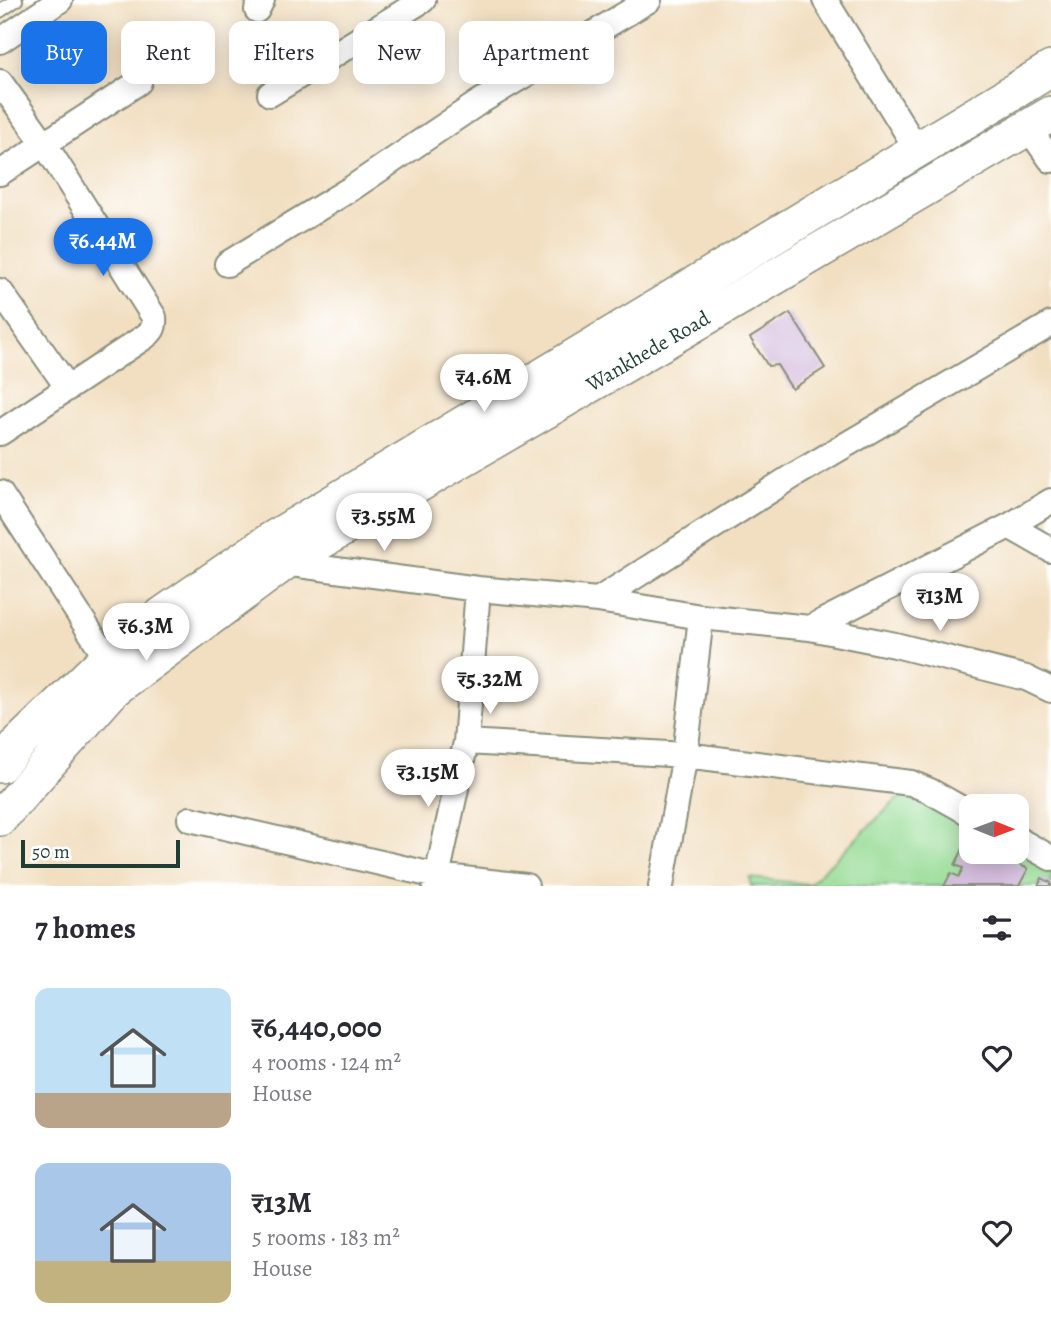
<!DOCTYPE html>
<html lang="en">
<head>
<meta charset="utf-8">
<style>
  body { margin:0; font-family:Alegreya,serif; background:#f7f7f7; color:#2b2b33; height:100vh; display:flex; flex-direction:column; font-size:26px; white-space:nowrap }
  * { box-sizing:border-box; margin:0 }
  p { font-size:23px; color:#7c7c81 }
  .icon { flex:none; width:38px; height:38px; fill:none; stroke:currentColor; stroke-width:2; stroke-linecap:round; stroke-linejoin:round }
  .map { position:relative; height:886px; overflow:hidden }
  .side { display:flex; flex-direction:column; background:#fff; flex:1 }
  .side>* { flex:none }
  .guide { position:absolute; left:21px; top:21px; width:700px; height:63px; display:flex; gap:14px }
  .needle { width:46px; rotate:91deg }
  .fabs { position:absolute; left:959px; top:794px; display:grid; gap:14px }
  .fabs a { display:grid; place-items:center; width:70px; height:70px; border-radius:14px; background:#fff; box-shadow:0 4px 18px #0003; font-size:35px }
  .scale { position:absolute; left:21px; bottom:18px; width:159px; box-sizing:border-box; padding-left:7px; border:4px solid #1f3d34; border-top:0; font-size:19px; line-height:24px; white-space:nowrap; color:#1f3d34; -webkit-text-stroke:5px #fff; paint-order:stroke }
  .price { position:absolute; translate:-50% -60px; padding:0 16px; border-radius:24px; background:#fff; color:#222; font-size:23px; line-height:46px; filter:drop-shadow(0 2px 4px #0008) }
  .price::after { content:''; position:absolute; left:50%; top:42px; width:21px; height:16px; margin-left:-10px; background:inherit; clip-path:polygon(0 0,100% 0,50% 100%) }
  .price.active { background:#1a73e8; color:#fff }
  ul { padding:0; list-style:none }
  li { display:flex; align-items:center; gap:21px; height:175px; padding:0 35px }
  li span { display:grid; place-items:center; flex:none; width:196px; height:140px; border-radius:14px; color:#555 }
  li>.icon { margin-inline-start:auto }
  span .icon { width:84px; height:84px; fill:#fffc; stroke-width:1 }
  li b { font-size:30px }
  h2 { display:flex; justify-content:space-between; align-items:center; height:84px; padding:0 35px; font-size:30px }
  .chip { padding:0 24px; border-radius:14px; background:#fff; box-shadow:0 4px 18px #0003; font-size:24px; line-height:63px }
  .chip.active { background:#1a73e8; color:#fff }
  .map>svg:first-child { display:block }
  .green { fill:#96db94; stroke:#5a8c64; stroke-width:2 }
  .building { fill:#cfb3d9 }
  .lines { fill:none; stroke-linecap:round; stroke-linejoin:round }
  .service-casing { stroke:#888e7a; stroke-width:16 }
  .minor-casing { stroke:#888e7a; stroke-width:28 }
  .secondary-casing { stroke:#888e7a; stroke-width:38 }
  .service { stroke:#fff; stroke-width:12 }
  .minor { stroke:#fff; stroke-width:24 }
  .secondary { stroke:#fff; stroke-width:35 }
  .labels { text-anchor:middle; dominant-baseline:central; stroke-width:7; stroke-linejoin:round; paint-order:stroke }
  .street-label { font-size:21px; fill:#1f3d34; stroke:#fff }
</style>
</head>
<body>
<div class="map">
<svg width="1051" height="886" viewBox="0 0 1051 886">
  <rect width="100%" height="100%" fill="#fff"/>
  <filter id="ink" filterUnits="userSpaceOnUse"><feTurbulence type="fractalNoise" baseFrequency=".0143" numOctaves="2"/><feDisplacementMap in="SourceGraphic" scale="14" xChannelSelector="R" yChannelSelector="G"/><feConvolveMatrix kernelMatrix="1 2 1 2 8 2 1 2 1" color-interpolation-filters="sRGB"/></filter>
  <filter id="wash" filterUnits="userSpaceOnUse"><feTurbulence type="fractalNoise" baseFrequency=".00686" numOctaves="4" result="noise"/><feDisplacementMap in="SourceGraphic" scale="28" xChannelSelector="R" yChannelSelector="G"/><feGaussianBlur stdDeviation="1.57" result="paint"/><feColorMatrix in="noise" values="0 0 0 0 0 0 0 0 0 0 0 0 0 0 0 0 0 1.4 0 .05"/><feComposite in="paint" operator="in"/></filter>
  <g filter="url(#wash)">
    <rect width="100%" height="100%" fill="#f2dfc1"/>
    <path class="green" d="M907 790 971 820V852H1017L1051 858V886H751L750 878 809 884Z"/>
    <g id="blocks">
      <path class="building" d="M790 313 825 368 792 389 777 365 768 366 750 338Z
        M968 839 971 840V852H995L1028 869 1019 886H944L951 873 959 877 963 868 955 865Z
        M1042 878 1051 883V886H1038Z"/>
    </g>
  </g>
  <g filter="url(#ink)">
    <use href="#blocks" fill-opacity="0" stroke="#888e7a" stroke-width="2"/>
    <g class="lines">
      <g class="service-casing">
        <path id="service" d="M0 11 16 0"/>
      </g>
      <g class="minor-casing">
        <path id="minor" d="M825 0 918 151
          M257 10 262 0
          M0 41 60 0
          M0 82 44 143 154 317C155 328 152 332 143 338L0 433
          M270 94 423 0
          M1028 128 1051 160
          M0 173 139 82
          M227 264 352 188 478 103 649 0
          M0 291 68 388
          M0 493 107 658
          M1009 526 1051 550
          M282 561 284 563 478 589
          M598 600 478 589 466 742 685 755 661 886
          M701 617 810 628 1009 526 1051 501
          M810 628 895 645 1026 678 1051 690
          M971 814 930 791 911 783 685 755 701 617 598 600 793 476 1051 324
          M190 819 437 876 526 886
          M1017 839 1051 858
          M435 886 466 742"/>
      </g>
      <g class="secondary-casing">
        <g id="secondary">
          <path d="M0 765 20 742 107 658 162 615 271 540 1051 69"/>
          <path id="s1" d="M0 818 114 689 284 563 751 291 1051 114"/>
        </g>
      </g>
      <use href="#service" class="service"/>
      <use href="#minor" class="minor"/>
      <use href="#secondary" class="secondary"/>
    </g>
  </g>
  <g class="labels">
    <g class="street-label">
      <text stroke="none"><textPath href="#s1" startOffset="805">Wankhede Road</textPath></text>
    </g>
  </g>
</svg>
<div class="fabs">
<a><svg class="needle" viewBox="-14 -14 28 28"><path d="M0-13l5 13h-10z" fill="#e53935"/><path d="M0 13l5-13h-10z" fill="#7c7c81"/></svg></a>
</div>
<div class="scale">50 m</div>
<b class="price active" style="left:103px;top:278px">₹6.44M</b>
<b class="price" style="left:484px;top:414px">₹4.6M</b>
<b class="price" style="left:384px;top:553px">₹3.55M</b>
<b class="price" style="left:940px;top:633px">₹13M</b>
<b class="price" style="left:146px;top:663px">₹6.3M</b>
<b class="price" style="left:490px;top:716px">₹5.32M</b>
<b class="price" style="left:428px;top:809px">₹3.15M</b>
<div class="guide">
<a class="chip active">Buy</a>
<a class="chip">Rent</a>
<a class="chip">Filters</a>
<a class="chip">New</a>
<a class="chip">Apartment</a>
</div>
</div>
<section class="side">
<h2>7 homes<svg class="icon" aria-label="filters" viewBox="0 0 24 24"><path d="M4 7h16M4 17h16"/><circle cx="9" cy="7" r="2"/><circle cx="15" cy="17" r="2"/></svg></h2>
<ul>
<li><span style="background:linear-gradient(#bfe0f5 75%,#b9a48a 0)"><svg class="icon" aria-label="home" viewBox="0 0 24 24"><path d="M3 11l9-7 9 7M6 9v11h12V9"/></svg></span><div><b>₹6,440,000</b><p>4 rooms · 124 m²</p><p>House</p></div><svg class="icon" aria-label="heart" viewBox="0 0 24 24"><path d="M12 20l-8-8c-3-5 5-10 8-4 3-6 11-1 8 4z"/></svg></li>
<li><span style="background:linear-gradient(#a9c7e8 70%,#c2b280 0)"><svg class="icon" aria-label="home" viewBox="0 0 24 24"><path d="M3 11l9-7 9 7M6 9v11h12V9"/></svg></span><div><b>₹13M</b><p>5 rooms · 183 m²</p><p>House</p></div><svg class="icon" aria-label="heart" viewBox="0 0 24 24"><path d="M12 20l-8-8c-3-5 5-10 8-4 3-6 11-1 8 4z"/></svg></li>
</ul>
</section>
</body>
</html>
